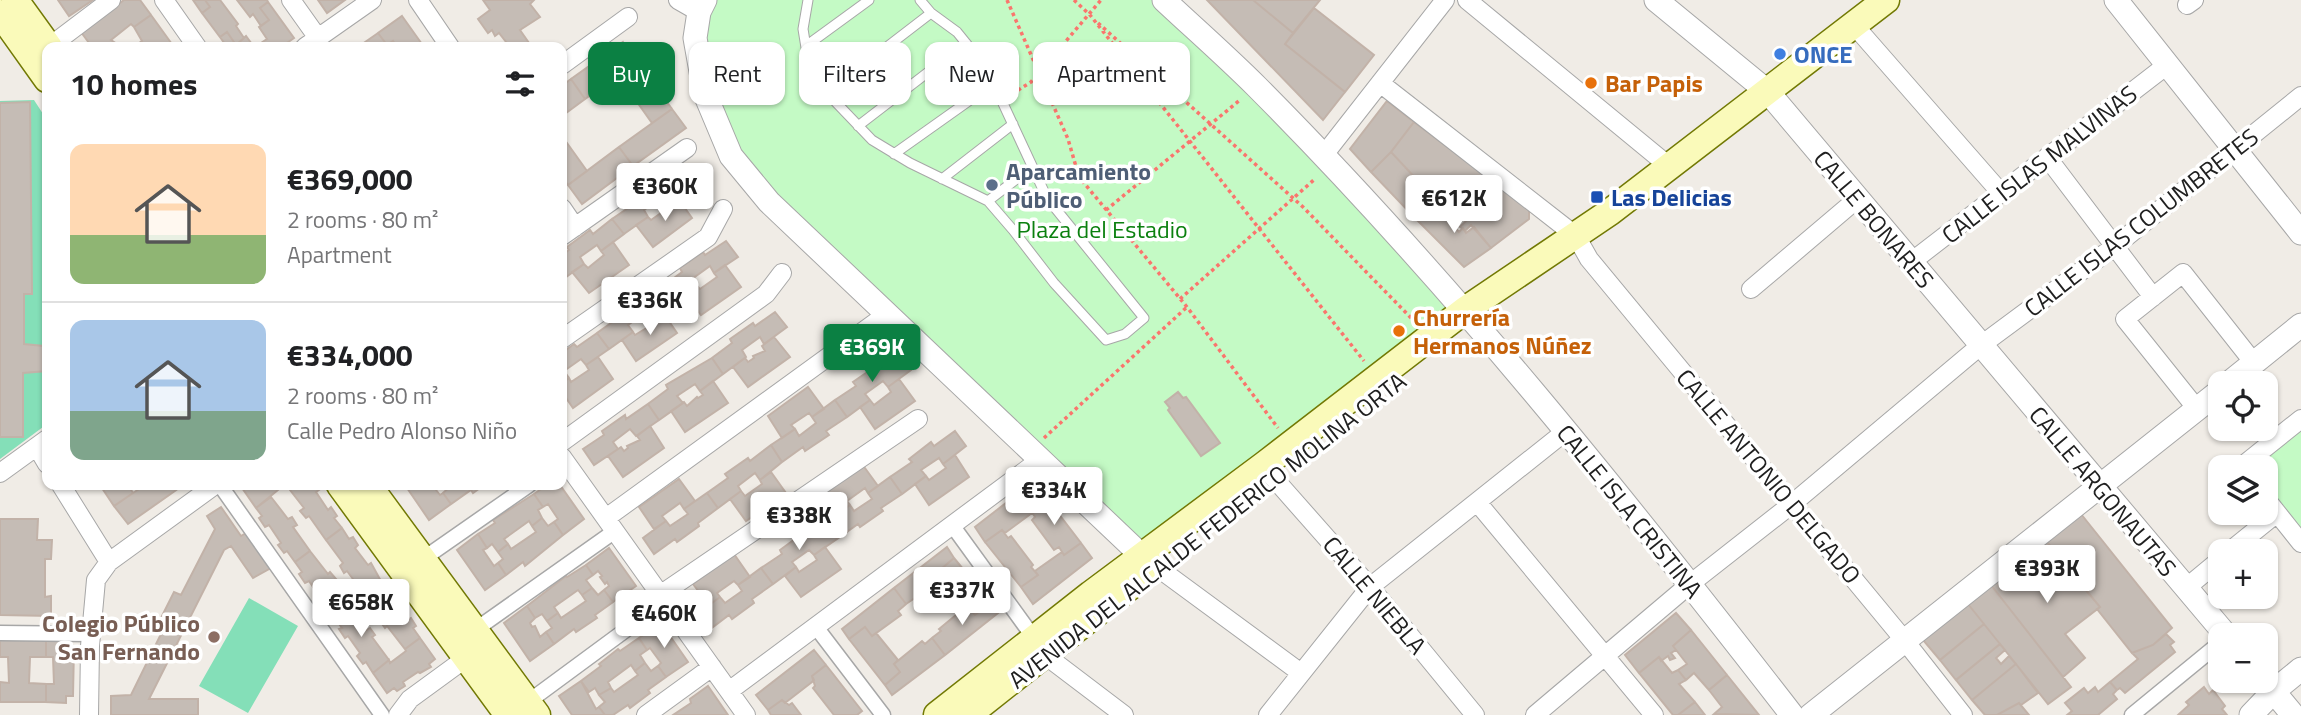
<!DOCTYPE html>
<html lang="en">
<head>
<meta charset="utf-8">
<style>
  body { margin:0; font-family:"Titillium Web",sans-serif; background:#f6f6f6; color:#202124; height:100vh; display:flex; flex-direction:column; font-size:26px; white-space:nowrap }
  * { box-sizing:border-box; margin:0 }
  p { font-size:23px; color:#757577 }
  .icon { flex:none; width:38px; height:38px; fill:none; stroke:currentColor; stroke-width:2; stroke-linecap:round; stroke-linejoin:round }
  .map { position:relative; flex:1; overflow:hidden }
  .details { position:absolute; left:42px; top:42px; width:525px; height:448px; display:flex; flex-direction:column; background:#fff; border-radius:14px; box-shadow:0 2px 5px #0004 }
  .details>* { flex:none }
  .hud { position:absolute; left:588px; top:42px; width:665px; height:63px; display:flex; gap:14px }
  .controls { position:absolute; left:2208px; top:371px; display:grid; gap:14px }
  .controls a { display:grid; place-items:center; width:70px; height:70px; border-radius:14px; background:#fff; box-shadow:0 2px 5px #0004; font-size:35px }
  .price { position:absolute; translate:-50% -60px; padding:0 16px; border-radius:7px; background:#fff; color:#222; font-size:23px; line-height:46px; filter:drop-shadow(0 2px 4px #0008) }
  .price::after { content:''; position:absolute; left:50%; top:42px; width:21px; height:16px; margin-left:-10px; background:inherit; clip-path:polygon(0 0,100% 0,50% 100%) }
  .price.on { background:#0b8043; color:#fff }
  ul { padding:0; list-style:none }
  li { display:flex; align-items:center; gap:21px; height:175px; padding:0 28px }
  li+li { border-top:2px solid #e0e0e0 }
  li span { display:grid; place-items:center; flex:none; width:196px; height:140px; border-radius:14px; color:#555 }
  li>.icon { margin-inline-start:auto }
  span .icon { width:84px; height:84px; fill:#fffc; stroke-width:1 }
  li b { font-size:30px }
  h2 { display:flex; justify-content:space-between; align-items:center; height:84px; padding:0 28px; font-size:30px }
  .tag { padding:0 24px; border-radius:14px; background:#fff; box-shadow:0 2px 5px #0004; font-size:24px; line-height:63px }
  .tag.on { background:#0b8043; color:#fff }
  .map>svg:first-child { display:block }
  .park { fill:#c4fac5 }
  .pitch { fill:#84dfb8 }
  .building { fill:#c5bcb5; stroke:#c2b2a8; stroke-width:2 }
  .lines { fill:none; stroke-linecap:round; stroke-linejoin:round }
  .service-casing { stroke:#a7a7a7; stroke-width:11 }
  .pedestrian-casing { stroke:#a7a7a7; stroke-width:17 }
  .minor-casing { stroke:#a7a7a7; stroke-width:20 }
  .tertiary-casing { stroke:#a7a7a7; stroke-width:25 }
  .secondary-casing { stroke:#727904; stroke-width:29 }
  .path { stroke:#fa756d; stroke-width:3.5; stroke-dasharray:3.5 3.5; stroke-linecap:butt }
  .service { stroke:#fff; stroke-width:9 }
  .pedestrian { stroke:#fff; stroke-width:14 }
  .minor { stroke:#fff; stroke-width:18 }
  .tertiary { stroke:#fff; stroke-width:23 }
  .secondary { stroke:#fafaba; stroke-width:26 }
  .shop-dot { fill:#3f7fe0; stroke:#fff; stroke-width:2.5 }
  .food-dot { fill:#e8710a; stroke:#fff; stroke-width:2.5 }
  .service-dot { fill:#5c6f8a; stroke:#fff; stroke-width:2.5 }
  .transit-dot { fill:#1a4fb4; stroke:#fff; stroke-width:2.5 }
  .education-dot { fill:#8d6e63; stroke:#fff; stroke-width:2.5 }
  .labels { text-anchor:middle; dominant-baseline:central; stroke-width:7; stroke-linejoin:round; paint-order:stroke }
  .shop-label { font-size:24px; font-weight:bold; fill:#366cbe; stroke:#fff; text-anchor:start }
  .food-label { font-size:24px; font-weight:bold; fill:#c56008; stroke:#fff; text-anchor:start }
  .street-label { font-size:24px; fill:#202020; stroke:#fff }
  .service-label { font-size:24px; font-weight:bold; fill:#4e5e75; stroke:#fff; text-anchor:start }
  .transit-label { font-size:24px; font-weight:bold; fill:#164399; stroke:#fff; text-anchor:start }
  .park-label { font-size:24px; fill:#0b800f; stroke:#fff }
  .education-label { font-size:24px; font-weight:bold; fill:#785e54; stroke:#fff; text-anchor:end }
</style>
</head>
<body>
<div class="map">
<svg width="2301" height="715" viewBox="0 0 2301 715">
  <rect width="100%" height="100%" fill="#f0ece6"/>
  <path class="park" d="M678 0H1164L1465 310 1142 556 769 202 705 94 699 13Z
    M2301 419V543L2266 499V467H2241Z"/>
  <path class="pitch" d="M34 100 47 120V424L0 459V101Z
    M249 598 298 626 248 713 199 686Z"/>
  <path class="building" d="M58 0H93L69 16Z
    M124 0H140L151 15 134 27 131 24 111 40 114 42 107 47H92L81 32Z
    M193 0H205L210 7 202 13Z
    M205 0H220L238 24 236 26 244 38 236 45 227 32 220 37 202 13 210 7Z
    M237 0H267L268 2 260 8 269 20 261 26 253 14 250 17Z
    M318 0H345L327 13Z
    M483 0H534L530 4 540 17 520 30 529 43 523 47H510L499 33 495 36 492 30 488 33 478 19 490 10Z
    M1207 0H1253L1293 33 1285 44 1345 92 1323 120Z
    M1253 0H1320L1293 33Z
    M268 2 294 38 281 47H264L261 43 267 39 259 27 269 20 260 8Z
    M1314 8 1374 55 1345 92 1285 44Z
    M151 15 174 47H133L142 41 134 27Z
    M402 16 424 47H413L411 45 397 47 393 41 387 45 378 33Z
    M227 32 236 45 246 36 254 47H227L220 37Z
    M378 33 387 45 384 47H358Z
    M623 42 637 61 585 99 571 79Z
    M637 61 672 109 652 123 618 75Z
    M571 79 585 99 562 116V86Z
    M1387 101 1414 122 1391 152 1371 172 1350 149Z
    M30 102 32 294H24V344L44 346 47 351V371L23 373V437H0V103Z
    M672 109 686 128 633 166 619 147Z
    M1414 122 1501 187 1481 205 1475 200 1456 222 1391 152Z
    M562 136 587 171 568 185 562 177Z
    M619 147 633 166 582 204 568 185Z
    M1391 152 1437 201 1417 220 1371 172Z
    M676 171 688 188 666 205 661 198 644 210 648 217 624 234 612 219 634 204 631 200 654 183 656 187Z
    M1501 187 1529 208V219L1491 248 1471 225 1465 231 1460 227Z
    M677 197 692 218 653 247 636 225 648 217 651 220 668 208 666 205Z
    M1437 201 1456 222 1452 225 1459 232 1463 228 1466 233 1474 227 1491 248 1464 267 1417 220Z
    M612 219 624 234 601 251 597 245 580 257 584 264 562 280V255L569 250 567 247 590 230 593 234Z
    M726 241 738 257 714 273 710 266 692 279 697 286 673 302 662 287 682 272 680 268 703 252 705 255Z
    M613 242 629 265 589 293 572 272 584 264 588 268 604 255 601 251Z
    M725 265 741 287 701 315 686 294 697 286 700 289 717 277 714 273Z
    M662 287 673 302 650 319 645 313 628 325 633 332 609 349 597 333 618 318 615 314 638 298 641 302Z
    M662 311 677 333 636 361 622 340 633 332 635 335 653 324 650 319Z
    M775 312 787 327 764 344 760 337 742 350 746 357 723 374 712 358 732 343 730 339 753 323 755 326Z
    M597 333 609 349 586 365 581 359 564 371 569 378 562 383V353L574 344 577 347Z
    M774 337 790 357 748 387 733 367 745 358 748 362 754 358 753 356 765 351 762 346Z
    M900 355 911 370 888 387 883 381 865 394 870 400 847 417 835 400 856 386 853 382 876 366 879 369Z
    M598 357 613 379 573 408 562 392V383L569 378 571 382 589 370 586 365Z
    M712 358 723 374 700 391 695 384 677 396 683 403 659 420 648 404 668 389 666 385Z
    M899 379 915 401 875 429 860 407 870 400 874 405 891 392 888 387Z
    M713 381 728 403 685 432 671 411 684 402 687 406 697 397 698 398 703 395 700 391Z
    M808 387 824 409 812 417 809 413 791 425 795 429 782 438 768 416Z
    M1178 392 1183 398 1186 397 1220 443 1201 456 1168 410 1170 408 1165 402Z
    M835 400 847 417 826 431 829 435 805 451 803 447 782 462 771 445 795 429 799 436 816 423 812 417Z
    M648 404 659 420 636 436 630 429 613 442 618 449 594 465 583 449 604 435 602 431 625 415 626 419Z
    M650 426 664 448 623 477 608 456 621 447 624 451 628 448 627 446 640 440 637 436Z
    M955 431 966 446 943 464 939 458 921 470 926 476 902 494 890 477 912 462 909 459 931 442 934 446Z
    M771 445 782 462 760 480 755 473 738 486 741 491 718 508 707 493 728 478 725 474 748 458 750 461Z
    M955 455 969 477 929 505 915 484 926 476 929 480 946 468 943 464Z
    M862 464 878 486 868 493 865 488 847 501 850 505 839 513 823 492Z
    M771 472 786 493 746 521 730 499 741 491 745 496 762 484 760 480Z
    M890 477 902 494 881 508 883 511 860 527 858 524 837 539 826 522 850 505 854 511 872 499 868 493Z
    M679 479 695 501 684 509 680 503 662 516 666 521 654 529 639 507Z
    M1033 482 1045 496 1030 509 1032 513 1005 533 1002 530 985 542 975 527Z
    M100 485H128L133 493 114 506Z
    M145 485 182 486 128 524 114 506Z
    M240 485H284L256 508Z
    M289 485H316L319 490 316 492 328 510 331 507 337 516 334 518 342 528 326 540 309 516 306 518 300 511 304 508 287 486Z
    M405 485H432L440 495 443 493 451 504 429 520Z
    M450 485H484L473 493 471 490 451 504 443 493 451 486Z
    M547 485H560L584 519 563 535 554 522 558 519 548 504 543 507 534 494Z
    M707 493 718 508 698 523 699 526 677 542 675 539 654 554 643 538 666 521 670 526 688 514 684 509Z
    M534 494 543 507 538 510 542 518 532 526 529 521 504 539 508 544 498 552 492 544 487 548 478 534 495 523 493 520Z
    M1045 496 1081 543 1064 555 1059 547 1054 550 1032 520 1035 517 1030 509Z
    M271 497 288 519 292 517 297 525 293 527 310 551 295 562 287 551 284 553 278 545 281 543 269 525 265 527 259 518 262 516 256 508Z
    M221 507 241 536 246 533 271 568 253 578 231 546 224 550 149 699H198V715H111V696L131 695 162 632 156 628 174 592 181 595 215 529 207 516Z
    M2081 514 2172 628 2153 645 2132 653 2097 609 2100 607 2047 542Z
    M542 518 548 526 554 522 563 535 525 566 523 562 506 575 498 563 503 559 498 552 508 544 511 549 536 532 532 526Z
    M0 519H38L37 540H52L51 559H45V597L51 596V616L0 615Z
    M826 522 837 539 814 555 809 550 792 562 796 567 773 584 761 568 782 554 780 550 802 534 805 538Z
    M342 528 349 539 353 537 358 545 355 548 368 565 371 563 382 583 365 595 347 571 344 573 340 566 343 563 326 540Z
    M1002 530 1008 538 1011 536 1033 565 1031 567 1038 575 1021 587 985 542Z
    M478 534 487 548 483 550 494 566 498 563 506 575 485 590 457 550Z
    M2047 542 2065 564 2056 572 2064 582 2074 576 2100 607 2065 634 2085 658 2063 677 1991 585Z
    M1081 543 1092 558 1033 604 1021 587 1038 575 1035 571 1062 552 1064 555Z
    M825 547 841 569 801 597 785 576 796 567 799 572 817 560 814 555Z
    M947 547 954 558 940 570 946 579 917 601 915 598 906 604 894 588Z
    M609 548 636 586 613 602 604 590 609 586 607 582 605 584 600 577 602 576 598 571 593 575 586 565Z
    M310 551 328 574 330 572 336 579 332 583 350 606 334 617 326 606 323 609 318 602 321 599 309 581 305 583 299 574 302 572 295 562Z
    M734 554 750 577 738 585 734 581 717 593 720 597 709 605 693 584Z
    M954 558 991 603 975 615 967 606 963 609 943 582 946 579 940 570Z
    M586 565 593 575 586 580 592 588 582 595 578 590 554 607 558 613 547 621 542 614 535 618 527 606 566 576 567 577Z
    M761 568 773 584 752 599 754 603 732 619 729 615 709 630 697 614 720 597 725 603 742 591 738 585Z
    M382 583 389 593 392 592 398 600 395 603 407 620 411 618 416 626 413 628 420 638 405 649 387 626 385 628 380 621 382 619 365 595Z
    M1991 585 2071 687 2048 704 1968 604Z
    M592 588 598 595 604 590 613 602 595 615 597 618 576 632 574 629 554 644 546 632 552 628 547 621 558 613 561 618 586 601 582 595Z
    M894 588 906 604 898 611 901 615 872 636 865 627 849 639 842 629Z
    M991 603 998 613 945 655 932 638 941 631 939 629 967 606 975 615Z
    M1968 604 1984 624 1940 660 1923 640Z
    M350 606 367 630 370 628 375 635 372 637 389 660 373 673 366 662 363 664 357 656 360 653 348 636 345 638 339 629 342 628 334 617Z
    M527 606 535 618 530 623 532 627 535 626 540 637 546 632 554 644 530 661 504 623Z
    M1676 613 1691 630 1673 646 1676 650 1671 653 1675 658 1670 660 1668 656 1661 661 1659 657 1639 673 1625 655Z
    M661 623 688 662 666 677 658 666 661 663 650 648 647 650 639 638Z
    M1984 624 2000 644 1956 680 1940 660Z
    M865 627 872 636 876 633 898 660 894 664 900 672 885 685 849 639Z
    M1691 630 1727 675 1709 690 1694 673 1686 680 1678 670 1687 664 1673 646Z
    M2166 634 2174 642 2170 645 2175 652 2125 693 2120 688 2117 690 2110 682 2138 659 2132 653 2153 645Z
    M0 636H46V657H30L29 683 46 684V702H0V682L9 683 8 657H0Z
    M46 636 67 637V646H74L73 696H66V703L46 702V684H54L53 657H46Z
    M420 638 435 659 429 664 431 667 420 673 418 672 403 682 405 686 397 691 394 688 387 693 373 673 389 660 390 663 406 651 405 649Z
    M639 638 647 650 640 655 645 663 635 671 631 665 608 682 611 688 599 695 595 688 589 692 581 681 601 666 599 664 618 649 620 651Z
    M932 638 945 655 892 695 885 685 900 672 894 664 922 641 925 644Z
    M2000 644 2005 650 1996 658 2001 664 2009 656 2016 664 1972 700 1956 680Z
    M814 650 826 665 812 676 814 680 812 682 785 703 782 700 768 710 756 695Z
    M1659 657 1672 673 1678 670 1686 680 1679 684 1695 702 1678 715H1673L1639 673Z
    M645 663 651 671 658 666 666 677 648 690 650 693 630 708 628 705 613 715H605L599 707 605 702 599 695 611 688 614 692 638 675 635 671Z
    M2016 664 2038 693 2021 705 2019 703 1997 715H1985L1972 700Z
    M826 665 862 711 857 715H834L813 688 815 686 812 676Z
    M1727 675 1759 715 1714 714 1722 707 1709 690Z
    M581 681 596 709 599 707 605 715H572L559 696Z
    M2110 682 2117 690 2113 694 2117 699 2098 715H2067L2072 711 2065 703 2084 688 2088 693 2095 687 2098 692Z
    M708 686 728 715H673L691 703 690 699Z
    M2204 687 2209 694 2213 690 2225 706 2222 709 2227 715H2178L2189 705 2186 702Z
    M782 700 789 705 792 703 801 715H771L768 710Z
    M1695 702 1705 715H1678Z
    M2019 703 2029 715H1997Z"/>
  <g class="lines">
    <g class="service-casing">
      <path id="service" d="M808 0 803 29 808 60 827 93 872 140 910 163 988 201 1013 230 1054 283 1106 340 1125 334 1144 318 1047 198 987 69 957 32 931 13 920 0
        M806 46 869 0
        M827 93 931 13
        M858 126 966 43
        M894 154 994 83
        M942 179 1013 124
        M988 201 1032 167"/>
    </g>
    <g class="pedestrian-casing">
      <path id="pedestrian" d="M220 485 382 715
        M952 525 1034 638
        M433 552 529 485
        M816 627 883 715
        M475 630 615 531
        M0 633 91 634
        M528 702 665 601
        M2132 715 2221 642"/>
    </g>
    <g class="minor-casing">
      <path id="minor" d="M164 0 197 47
        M291 0 318 38
        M418 0 450 47
        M678 0 699 12
        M1467 0 1670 167
        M2187 5 2194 0
        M1854 25 2001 193
        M49 47 111 0
        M305 47 372 0
        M562 65 628 17
        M1380 83 1576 236 1589 259 1905 641 1963 715
        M1323 156 1445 0
        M2047 157 2153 297
        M562 208 575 227
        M562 236 687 148
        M1910 263 2167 65
        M1751 289 1857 199
        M562 339 708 237 723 209
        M2197 409 2125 319 2183 273 2254 363
        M562 442 766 294 782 273
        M37 447 47 464
        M562 457 746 715
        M2241 467 2301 419
        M0 473 47 439
        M1272 476 1370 587 1475 715
        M61 485 109 562
        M2266 499 2301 543
        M1477 502 1654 715
        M606 518 887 314
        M2230 551 2277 513
        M1142 556 1301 673
        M2186 588 2221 559
        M660 595 918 419
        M1045 655 1124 715
        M729 691 1041 459
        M89 715 90 646 96 580 109 562 215 485
        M398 715 410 699 473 653
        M646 715 712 667
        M1268 715 1370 587 1566 431
        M1535 715 1690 584 1792 504 1980 346 2115 246 2301 96"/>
    </g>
    <g class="tertiary-casing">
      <path id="tertiary" d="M705 0 699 12 695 38 705 94 731 156 769 202 1142 556
        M1164 0C1195 29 1227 57 1257 87 1451 282 1623 497 1792 715
        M1656 0 1768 92 2226 635
        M2116 0 2301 233
        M2229 383 2301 325
        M2265 681 2293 715
        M1811 715 2221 390
        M2251 715 2274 691 2301 669"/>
    </g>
    <g class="secondary-casing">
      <path id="secondary" d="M15 0 49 47
        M0 13 47 79
        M340 485 508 715
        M368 485 537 715
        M937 715 1091 594 1264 465 1465 310 1610 212 1886 0
        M968 715 1142 577"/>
    </g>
    <path class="path" d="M1007 0 1068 139 1079 177 1187 307 1278 428
      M1074 0 1090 15 1364 361
      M1098 23 1303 207 1415 322
      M1012 94 1031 82 1101 0
      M1106 210 1240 100
      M1180 299 1316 178
      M1044 438 1187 307"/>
    <use href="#service" class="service"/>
    <use href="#pedestrian" class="pedestrian"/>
    <use href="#minor" class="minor"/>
    <use href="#tertiary" class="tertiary"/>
    <use href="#secondary" class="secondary"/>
  </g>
  <circle class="shop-dot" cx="1780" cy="54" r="7"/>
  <g class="food-dot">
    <circle cx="1591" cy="83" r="7"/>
    <circle cx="1399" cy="331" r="7"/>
  </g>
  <circle class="service-dot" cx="992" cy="185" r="7"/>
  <rect class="transit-dot" x="1590" y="190" width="14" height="14" rx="3.5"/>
  <circle class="education-dot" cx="214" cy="637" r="7"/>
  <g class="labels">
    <g class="shop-label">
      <text x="1794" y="54">ONCE</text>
    </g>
    <g class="food-label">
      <text x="1605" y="83">Bar Papis</text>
      <text x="1413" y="317">Churrería<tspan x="1413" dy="28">Hermanos Núñez</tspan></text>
    </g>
    <g class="street-label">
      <text transform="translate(2039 164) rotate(-38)">CALLE ISLAS MALVINAS</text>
      <text transform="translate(1874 219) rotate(50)">CALLE BONARES</text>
      <text transform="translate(2141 222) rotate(-38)">CALLE ISLAS COLUMBRETES</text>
      <text transform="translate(1769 476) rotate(50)">CALLE ANTONIO DELGADO</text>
      <text transform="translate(2103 491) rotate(50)">CALLE ARGONAUTAS</text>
      <text transform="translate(1630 511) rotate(51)">CALLE ISLA CRISTINA</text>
      <text transform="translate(1207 530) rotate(-38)">AVENIDA DEL ALCALDE FEDERICO MOLINA ORTA</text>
      <text transform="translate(1375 595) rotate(50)">CALLE NIEBLA</text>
    </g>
    <g class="service-label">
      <text x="1006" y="171">Aparcamiento<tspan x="1006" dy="28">Público</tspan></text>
    </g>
    <g class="transit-label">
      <text x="1611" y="197">Las Delicias</text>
    </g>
    <g class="park-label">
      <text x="1102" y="229">Plaza del Estadio</text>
    </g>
    <g class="education-label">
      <text x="200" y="623">Colegio Público<tspan x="200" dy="28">San Fernando</tspan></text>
    </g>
  </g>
</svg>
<div class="controls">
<a><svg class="icon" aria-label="locate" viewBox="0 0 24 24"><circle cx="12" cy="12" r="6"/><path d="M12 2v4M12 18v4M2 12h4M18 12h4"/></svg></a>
<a><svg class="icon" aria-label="layers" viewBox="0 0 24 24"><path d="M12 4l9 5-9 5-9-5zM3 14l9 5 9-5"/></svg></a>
<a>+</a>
<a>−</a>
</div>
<b class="price" style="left:665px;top:223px">€360K</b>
<b class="price" style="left:1454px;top:235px">€612K</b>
<b class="price" style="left:650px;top:337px">€336K</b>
<b class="price on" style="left:872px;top:384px">€369K</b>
<b class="price" style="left:1054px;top:527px">€334K</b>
<b class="price" style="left:799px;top:552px">€338K</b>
<b class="price" style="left:2047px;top:605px">€393K</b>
<b class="price" style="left:962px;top:627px">€337K</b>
<b class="price" style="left:361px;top:639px">€658K</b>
<b class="price" style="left:664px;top:650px">€460K</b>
<div class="hud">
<a class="tag on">Buy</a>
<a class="tag">Rent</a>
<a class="tag">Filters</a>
<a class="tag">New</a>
<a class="tag">Apartment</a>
</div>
<section class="details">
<h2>10 homes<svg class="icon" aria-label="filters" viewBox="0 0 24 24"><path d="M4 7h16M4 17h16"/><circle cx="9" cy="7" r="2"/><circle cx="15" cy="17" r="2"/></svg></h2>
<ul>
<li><span style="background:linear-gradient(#ffd9b3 65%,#8fb573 0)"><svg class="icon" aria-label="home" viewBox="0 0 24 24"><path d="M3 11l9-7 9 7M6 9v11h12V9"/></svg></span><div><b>€369,000</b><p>2 rooms · 80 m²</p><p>Apartment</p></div></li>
<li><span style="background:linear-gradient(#a9c7e8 65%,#7fa58c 0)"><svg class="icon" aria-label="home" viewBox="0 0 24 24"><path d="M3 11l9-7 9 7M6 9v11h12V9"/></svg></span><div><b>€334,000</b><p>2 rooms · 80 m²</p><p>Calle Pedro Alonso Niño</p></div></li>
</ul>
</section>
</div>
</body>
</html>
